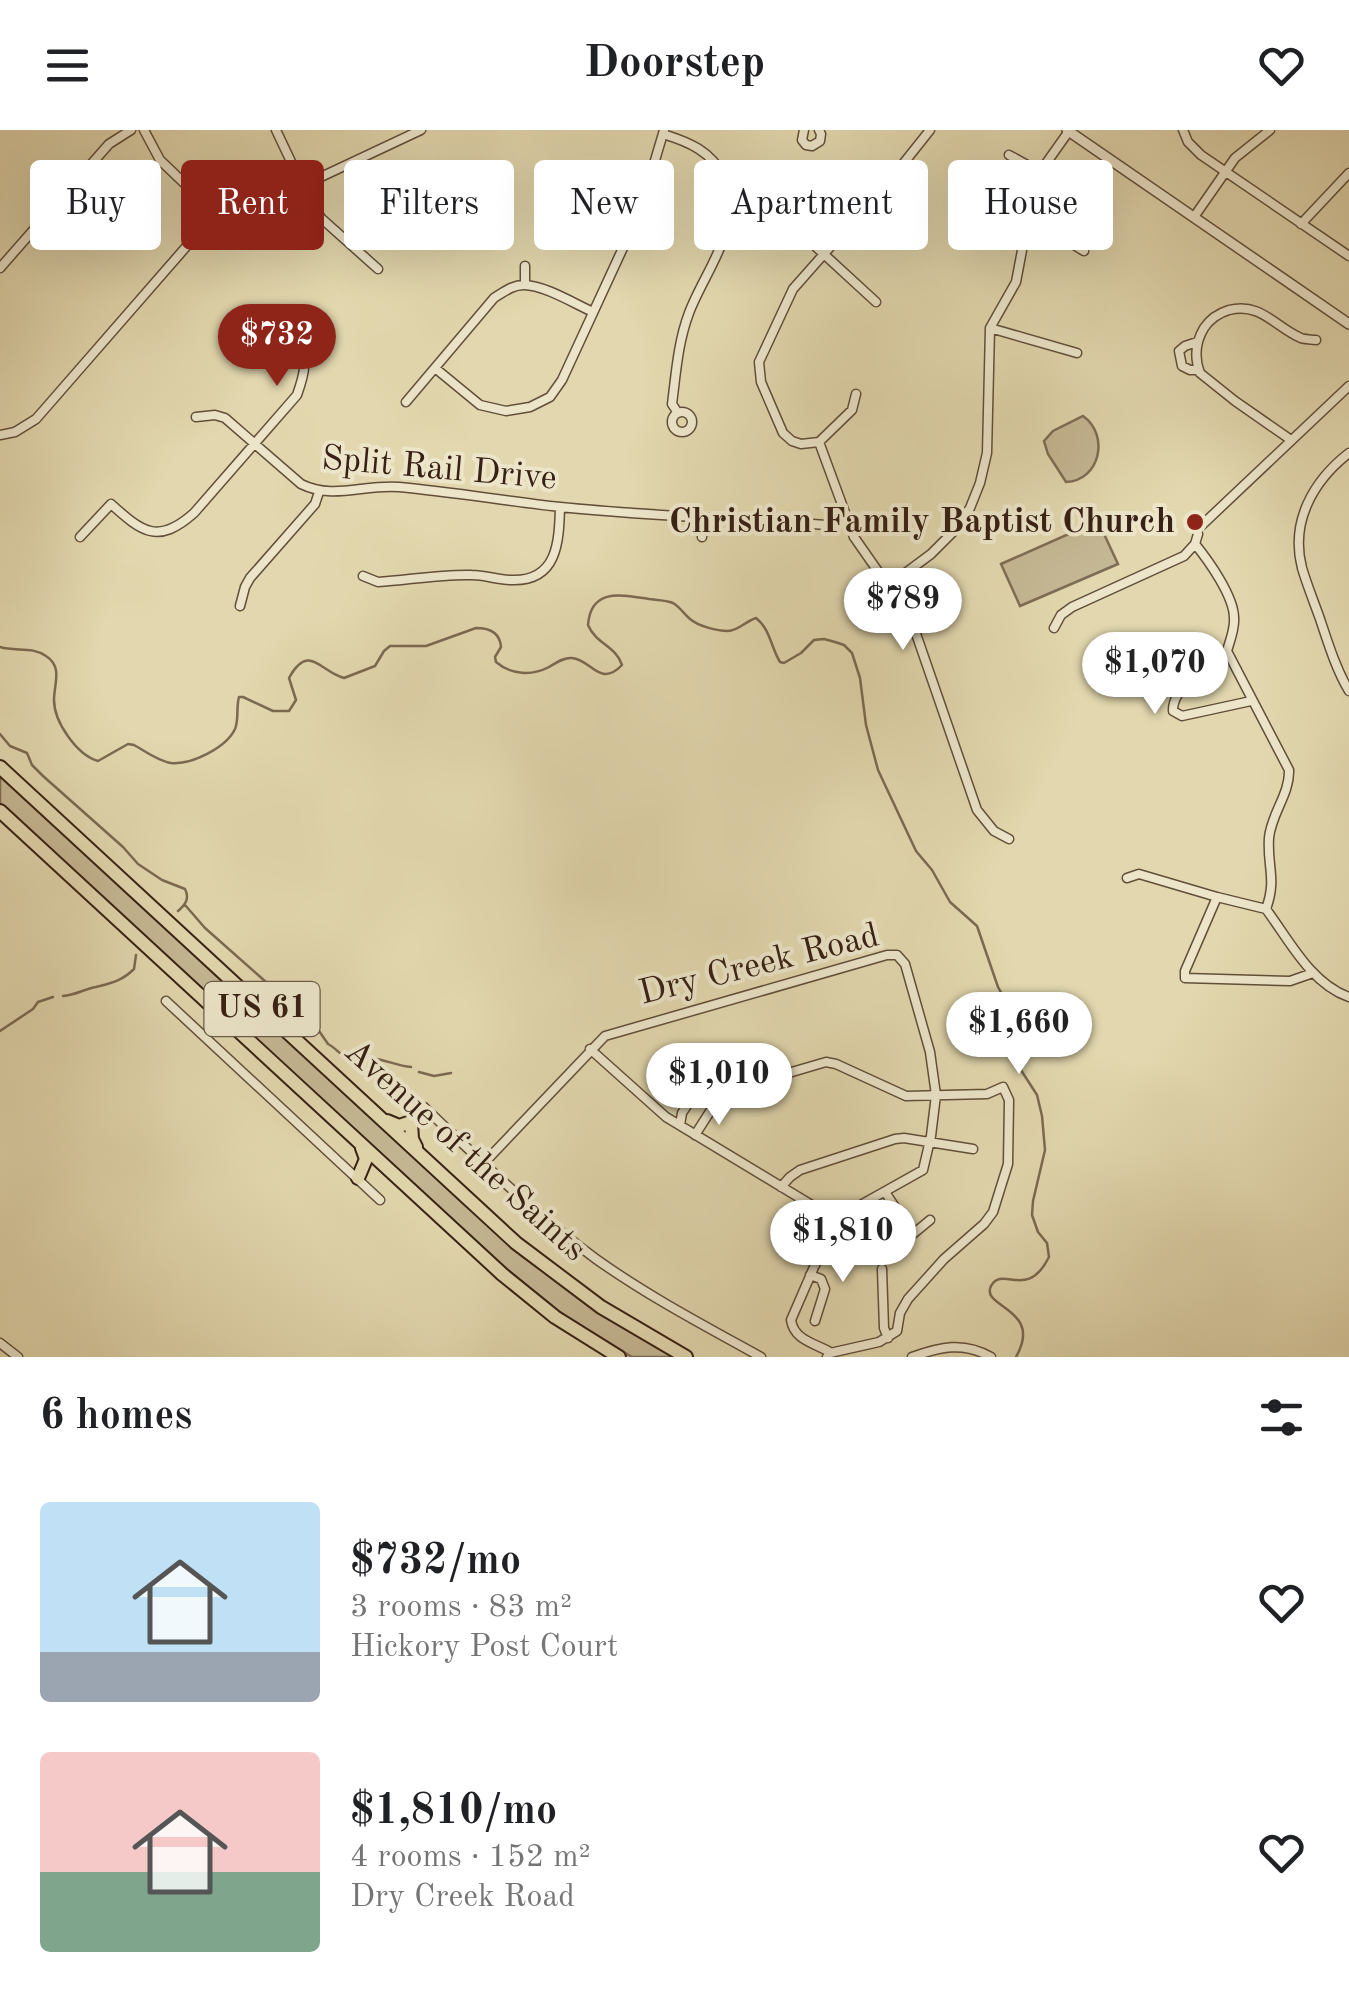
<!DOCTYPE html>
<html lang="en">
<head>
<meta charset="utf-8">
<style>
  body { margin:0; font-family:"Old Standard TT",serif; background:#f6f6f6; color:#202124; height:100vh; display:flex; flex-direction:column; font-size:38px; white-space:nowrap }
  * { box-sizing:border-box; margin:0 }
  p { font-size:32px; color:#757577 }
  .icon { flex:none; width:55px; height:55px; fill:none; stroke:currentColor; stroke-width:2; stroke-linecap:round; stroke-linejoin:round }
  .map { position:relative; height:1227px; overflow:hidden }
  .panel { display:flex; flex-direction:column; background:#fff; flex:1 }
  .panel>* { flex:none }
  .guide { position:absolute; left:30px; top:30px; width:1290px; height:90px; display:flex; gap:20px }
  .price { position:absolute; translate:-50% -85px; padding:0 22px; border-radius:35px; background:#fff; color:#222; font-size:32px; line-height:65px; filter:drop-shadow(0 2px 5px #0008) }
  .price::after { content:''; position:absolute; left:50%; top:60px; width:30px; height:22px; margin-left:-15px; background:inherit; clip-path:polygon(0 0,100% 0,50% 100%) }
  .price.current { background:#8f2418; color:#fff }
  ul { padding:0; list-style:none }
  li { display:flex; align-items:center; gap:30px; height:250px; padding:0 40px }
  li span { display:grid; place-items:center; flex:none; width:280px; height:200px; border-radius:10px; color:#555 }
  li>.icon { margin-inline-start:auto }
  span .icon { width:120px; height:120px; fill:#fffc; stroke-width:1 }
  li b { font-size:42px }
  h2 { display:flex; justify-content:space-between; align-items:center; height:120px; padding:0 40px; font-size:42px }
  .tag { padding:0 35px; border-radius:10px; background:#fff; box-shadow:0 10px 40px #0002; font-size:35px; line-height:90px }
  .tag.current { background:#8f2418; color:#fff }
  header { display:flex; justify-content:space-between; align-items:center; height:130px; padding:0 40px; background:#fff; font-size:45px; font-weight:800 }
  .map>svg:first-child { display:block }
  .green { fill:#c5b894; stroke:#7e6c54; stroke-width:2.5 }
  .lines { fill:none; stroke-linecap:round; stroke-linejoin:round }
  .stream { stroke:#7b6951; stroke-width:2.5 }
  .minor-casing { stroke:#624e3a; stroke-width:11 }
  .tertiary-casing { stroke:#624e3a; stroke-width:12 }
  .motorway-casing { stroke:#372014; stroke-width:16 }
  .minor { stroke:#ece5ca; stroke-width:8 }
  .tertiary { stroke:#ece5ca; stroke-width:9 }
  .motorway { stroke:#e2d7ae; stroke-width:12 }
  .poi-dot { fill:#8f2418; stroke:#ece5ca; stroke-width:4 }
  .labels { text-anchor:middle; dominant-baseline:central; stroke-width:8; stroke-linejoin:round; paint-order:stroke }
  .shield { fill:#ece5ca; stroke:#6d5b4b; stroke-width:2.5 }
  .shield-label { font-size:32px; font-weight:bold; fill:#372014 }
  .street-label { font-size:35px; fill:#372014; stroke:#ece5ca }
  .poi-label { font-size:35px; font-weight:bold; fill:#372014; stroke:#ece5ca; text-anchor:end }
</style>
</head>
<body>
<header><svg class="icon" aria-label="menu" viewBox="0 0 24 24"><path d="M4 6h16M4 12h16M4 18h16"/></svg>Doorstep<svg class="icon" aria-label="heart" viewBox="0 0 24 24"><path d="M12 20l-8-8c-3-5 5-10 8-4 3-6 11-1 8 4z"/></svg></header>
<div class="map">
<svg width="1349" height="1227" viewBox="0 0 1349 1227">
  <rect width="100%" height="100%" fill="#e2d7ae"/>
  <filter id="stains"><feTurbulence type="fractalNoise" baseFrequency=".002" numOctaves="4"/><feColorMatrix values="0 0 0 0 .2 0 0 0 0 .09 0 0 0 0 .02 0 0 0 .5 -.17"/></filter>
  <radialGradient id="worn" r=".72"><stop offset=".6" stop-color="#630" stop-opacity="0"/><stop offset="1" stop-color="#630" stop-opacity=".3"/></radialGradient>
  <path class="green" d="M1083 286C1110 305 1100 351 1066 352L1048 324 1044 311 1053 301Z
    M1098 391 1118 434 1020 476 1001 434Z
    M0 643 465 1075 677 1227H632L566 1187 504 1137 0 674Z"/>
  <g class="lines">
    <path class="stream" d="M0 517C15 522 32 516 46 526 63 537 54 554 54 570 54 592 77 625 98 631L128 614 134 615C145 621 158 631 171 633 191 635 226 618 235 599 239 590 236 577 239 567H243L273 581H289L296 570 289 548C309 512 320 542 344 548L375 536 384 521 390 516H426L476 498C490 498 500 503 501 517L495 527 496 532C511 545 532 546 549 537 556 533 564 527 572 528 592 530 600 558 622 535 616 516 596 514 588 495 591 457 622 465 649 469 657 470 666 470 673 473 680 477 684 484 690 489 698 496 717 501 728 501 738 501 746 491 756 488 770 499 771 517 780 532L784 533 801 523 814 510 824 509 835 512 844 515 852 523 860 548 866 595 878 640 916 721 932 740 950 772 977 796 998 857 1009 877 1019 937 1037 965 1042 986 1045 1020 1033 1071 1032 1085 1038 1102 1047 1113 1049 1127C1027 1171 1003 1135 991 1156 980 1178 1044 1178 1016 1227
      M0 604 10 616 27 623 32 635 43 646 123 717 138 734 162 750 185 759C190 769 185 775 178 781
      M185 775 205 798 266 852 273 861 317 898 328 914C336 918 342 927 350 929 357 931 361 928 368 928 382 928 396 936 411 937
      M63 866C76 865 84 859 96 857 111 853 122 851 134 839L136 825
      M0 901 33 879 38 872 53 867
      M419 942 434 946 451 943"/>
    <g class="minor-casing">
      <path id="minor" d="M144 0 160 30 184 53 215 70 247 73 274 69 421 0
        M276 0 303 57 321 88 378 139
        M804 0 802 10 806 15 812 16 820 11 821 4 819 0
        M1183 0 1188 12 1201 25 1349 126
        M663 4C689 12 711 21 724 47 746 94 705 140 689 183 678 212 676 243 672 274L678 283
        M1009 25 1040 42
        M587 68 604 65 640 81
        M732 80 767 82 790 93 876 172
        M1194 87 1235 28 1270 0
        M1301 94 1349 43
        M964 102 982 97 1071 113 1084 121
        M525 136V155
        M0 138 109 14 131 0
        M990 198 1077 223
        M1197 212 1185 216 1179 221 1182 236 1190 240H1199
        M435 238 480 275 506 281 530 277 550 267 562 250 640 81 664 0
        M856 264 852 280 819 312 801 314 792 311 783 303 761 252 759 232 793 159 899 39 930 0
        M406 272 494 168C504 162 512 155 524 155 544 155 575 174 593 182
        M672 292a10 10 0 1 1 20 0a10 10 0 1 1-20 0Z
        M196 287 215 285 225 288 301 354C333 370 364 354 399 357 453 362 506 371 560 377 649 386 740 389 829 395L845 389
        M0 305 15 302 36 289 199 102 215 70
        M1291 310 1235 271 1200 243C1194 227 1195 213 1204 198 1210 189 1219 183 1229 180 1261 172 1275 197 1301 208 1303 209 1314 210 1316 210
        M819 312 854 407 905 480 913 495 977 680 994 701 1009 709
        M1349 323C1313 351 1290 392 1302 438 1307 455 1314 472 1320 489 1328 513 1336 539 1349 561
        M1202 395 1349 256
        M80 407 111 374C142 402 158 415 194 383L297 265C303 248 312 223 292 212 285 208 275 207 268 205
        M702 407 704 387
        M1195 414C1208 430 1234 466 1234 488 1235 499 1230 510 1227 521L1289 640C1290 664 1271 684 1269 708 1267 737 1277 749 1266 779
        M363 446 378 452C409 450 441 444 472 445 485 445 498 450 511 450 558 452 559 411 560 377
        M888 456 931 424 953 402 970 378 980 353 987 323 990 198 1016 152 1034 57 1040 42 1069 1
        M240 476 245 457 250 448 315 374 319 362
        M1054 498 1061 485 1072 477 1184 426 1195 414 1198 404
        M1227 521C1209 532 1172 558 1173 581L1182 586 1251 571
        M1127 748 1139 744 1217 767
        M1266 779 1217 767 1185 841V848L1290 851 1313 843
        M1266 779C1289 810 1311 854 1349 867
        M166 871 380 1070
        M590 919 666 987 838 1091
        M411 992 424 977C479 1029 535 1084 596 1129 648 1166 705 1196 761 1227
        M680 995 682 983 702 953
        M695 1005 718 969 727 961 826 932 836 934 906 966 987 964 1003 957 1009 970 1008 1034 993 1082 984 1094 944 1129 908 1169 900 1183 897 1201 879 1212 830 1223
        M484 1033 605 906 887 825H897L905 834 930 922 936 965 931 1006 923 1040 841 1086 814 1137 791 1190C794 1210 814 1213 830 1222L827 1227
        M781 1057 790 1047 800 1040 895 1009 904 1008 973 1019
        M885 1062 913 1104 895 1120
        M913 1104 930 1090
        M882 1139 884 1198 888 1208
        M810 1145 821 1149 825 1159 815 1191
        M0 1213 18 1227
        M912 1227C940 1217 963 1211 991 1227"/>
    </g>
    <g class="tertiary-casing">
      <path id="tertiary" d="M1067 0 1349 194"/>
    </g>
    <g class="motorway-casing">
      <path id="motorway" d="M0 637 516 1113 601 1177 686 1227
        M0 681 502 1144 555 1187 619 1227
        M387 991 399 996 411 992 412 1009 416 1017
        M358 1048 366 1029 362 1018"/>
    </g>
    <use href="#minor" class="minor"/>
    <use href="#tertiary" class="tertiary"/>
    <use href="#motorway" class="motorway"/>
  </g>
  <circle class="poi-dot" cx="1195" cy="392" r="10"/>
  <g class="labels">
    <rect class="shield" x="204.5" y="852" width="115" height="54" rx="8"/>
    <g class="shield-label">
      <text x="262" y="879">US 61</text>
    </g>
    <g class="street-label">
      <text transform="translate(439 339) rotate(5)">Split Rail Drive</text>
      <text transform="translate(759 835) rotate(-14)">Dry Creek Road</text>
      <text transform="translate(465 1021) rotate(42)">Avenue of the Saints</text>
    </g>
    <g class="poi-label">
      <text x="1175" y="392">Christian Family Baptist Church</text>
    </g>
  </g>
  <rect width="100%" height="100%" filter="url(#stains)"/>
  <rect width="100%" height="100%" fill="url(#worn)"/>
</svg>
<b class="price current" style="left:277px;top:259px">$732</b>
<b class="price" style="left:903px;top:523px">$789</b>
<b class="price" style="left:1155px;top:587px">$1,070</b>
<b class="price" style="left:1019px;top:947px">$1,660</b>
<b class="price" style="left:719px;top:998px">$1,010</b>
<b class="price" style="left:843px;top:1155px">$1,810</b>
<div class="guide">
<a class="tag">Buy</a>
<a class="tag current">Rent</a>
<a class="tag">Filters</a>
<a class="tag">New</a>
<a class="tag">Apartment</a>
<a class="tag">House</a>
</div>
</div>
<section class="panel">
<h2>6 homes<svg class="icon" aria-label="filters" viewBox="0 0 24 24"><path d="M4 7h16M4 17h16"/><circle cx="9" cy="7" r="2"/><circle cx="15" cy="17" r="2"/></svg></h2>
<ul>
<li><span style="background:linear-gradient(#bfe0f5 75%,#9aa5b1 0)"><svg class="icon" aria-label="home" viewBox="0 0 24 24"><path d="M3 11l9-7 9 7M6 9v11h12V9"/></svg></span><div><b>$732/mo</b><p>3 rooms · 83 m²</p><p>Hickory Post Court</p></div><svg class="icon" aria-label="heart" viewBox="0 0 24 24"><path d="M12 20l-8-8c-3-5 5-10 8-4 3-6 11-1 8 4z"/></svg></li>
<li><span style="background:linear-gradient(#f6c9c9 60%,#7fa58c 0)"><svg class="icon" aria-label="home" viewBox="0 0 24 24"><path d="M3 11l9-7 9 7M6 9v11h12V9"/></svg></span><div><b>$1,810/mo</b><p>4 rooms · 152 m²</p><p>Dry Creek Road</p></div><svg class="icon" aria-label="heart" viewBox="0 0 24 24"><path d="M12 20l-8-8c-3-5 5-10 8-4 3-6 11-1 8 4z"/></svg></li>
</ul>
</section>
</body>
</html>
